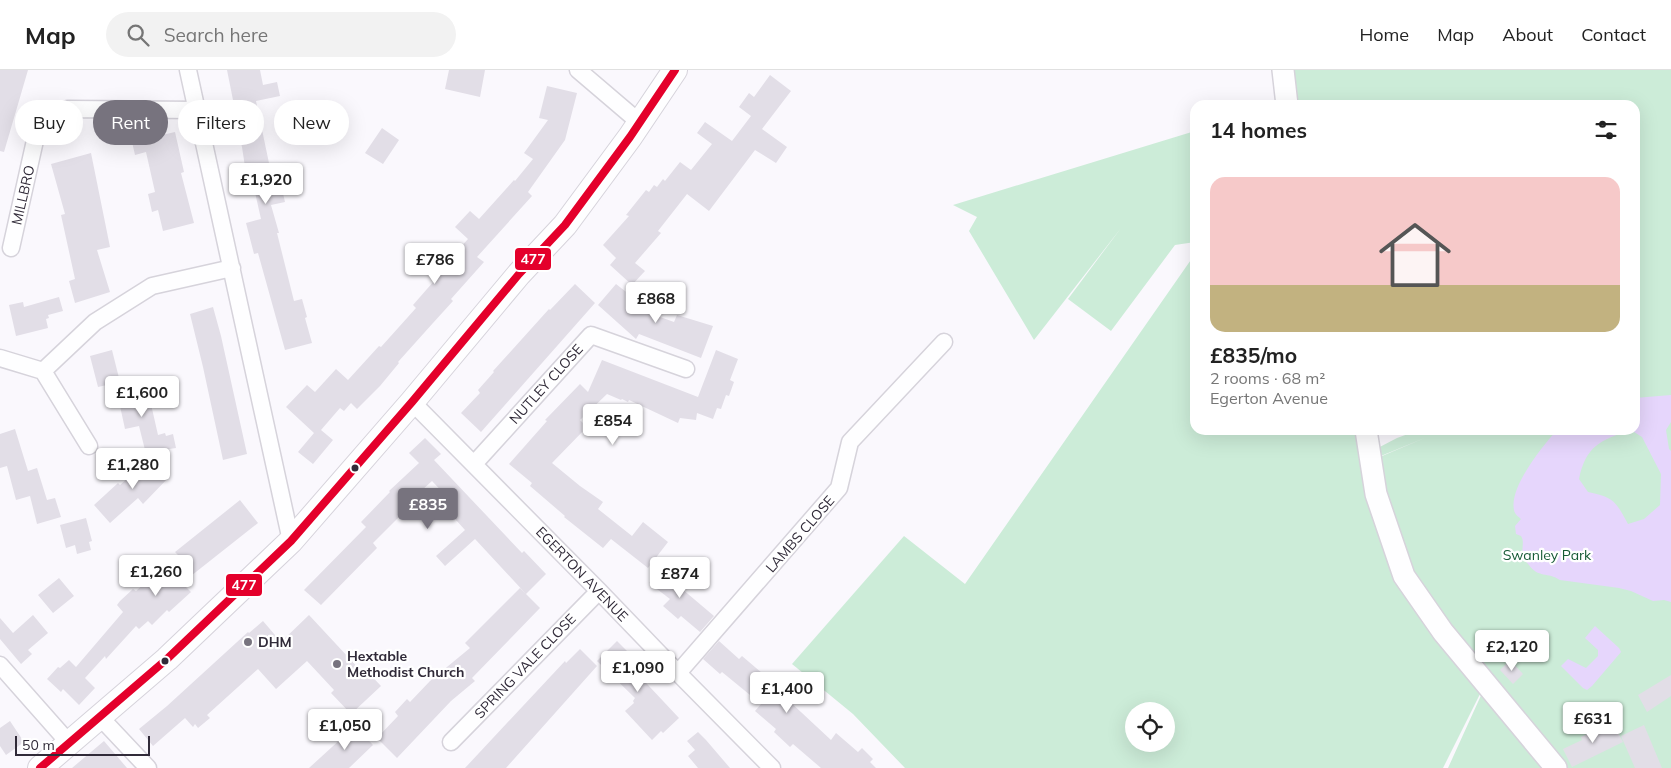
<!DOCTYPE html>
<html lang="en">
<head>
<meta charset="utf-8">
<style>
  body { margin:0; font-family:Mulish,sans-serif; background:#f2f2f2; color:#222; height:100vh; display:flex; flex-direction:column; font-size:19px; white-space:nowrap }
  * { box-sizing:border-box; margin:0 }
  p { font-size:16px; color:#767676 }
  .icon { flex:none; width:28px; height:28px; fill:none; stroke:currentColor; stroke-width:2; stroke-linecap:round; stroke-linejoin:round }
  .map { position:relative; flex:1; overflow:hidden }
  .details { position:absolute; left:1190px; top:30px; width:450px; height:335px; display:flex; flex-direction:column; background:#fff; border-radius:15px; box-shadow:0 5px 20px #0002 }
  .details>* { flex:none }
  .hud { position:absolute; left:15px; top:30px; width:475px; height:45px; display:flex; gap:10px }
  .buttons { position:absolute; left:1125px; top:632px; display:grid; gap:10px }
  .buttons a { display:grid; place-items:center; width:50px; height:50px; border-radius:50%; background:#fff; box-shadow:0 5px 20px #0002; font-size:25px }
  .scale { position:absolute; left:15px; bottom:12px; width:135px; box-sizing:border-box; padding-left:5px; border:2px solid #312b39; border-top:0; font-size:14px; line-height:18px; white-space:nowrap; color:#312b39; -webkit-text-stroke:4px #fff; paint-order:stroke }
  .price { position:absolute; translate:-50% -42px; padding:0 11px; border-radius:5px; background:#fff; color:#222; font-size:16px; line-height:32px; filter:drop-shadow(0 1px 2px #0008) }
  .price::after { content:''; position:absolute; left:50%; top:30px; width:15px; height:11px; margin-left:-8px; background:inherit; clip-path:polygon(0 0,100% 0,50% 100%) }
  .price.active { background:#77737e; color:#fff }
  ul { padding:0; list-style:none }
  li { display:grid; align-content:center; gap:10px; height:265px; padding:0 20px }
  li span { display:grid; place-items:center; height:155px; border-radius:15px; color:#555 }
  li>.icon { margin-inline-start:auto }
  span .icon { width:90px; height:90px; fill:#fffc; stroke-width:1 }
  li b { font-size:21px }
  h2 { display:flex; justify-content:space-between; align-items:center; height:60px; padding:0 20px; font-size:21px }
  .tag { padding:0 18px; border-radius:22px; background:#fff; box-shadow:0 5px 20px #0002; font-size:18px; line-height:45px }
  .tag.active { background:#77737e; color:#fff }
  header { display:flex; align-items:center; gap:30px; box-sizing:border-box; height:70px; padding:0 25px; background:#fff; border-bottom:1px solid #e0e0e0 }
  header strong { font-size:24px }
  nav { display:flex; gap:28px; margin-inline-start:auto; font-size:18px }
  .search { width:350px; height:45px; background:#f2f2f2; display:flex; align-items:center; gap:12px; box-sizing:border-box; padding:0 18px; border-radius:28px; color:#767676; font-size:19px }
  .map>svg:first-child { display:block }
  .green { fill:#ccecd8; fill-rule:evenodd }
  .water { fill:#e6d6fc }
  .building { fill:#e2dee7 }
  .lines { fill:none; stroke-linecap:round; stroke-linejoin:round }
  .minor-casing { stroke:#d6d3db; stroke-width:19 }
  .tertiary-casing { stroke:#d6d3db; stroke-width:24 }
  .secondary-casing { stroke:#d6d3db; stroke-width:26 }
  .minor { stroke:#fefeff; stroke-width:16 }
  .tertiary { stroke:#fefeff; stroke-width:21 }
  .secondary { stroke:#fefeff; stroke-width:24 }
  .bus-1-casing { stroke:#fff; stroke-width:11 }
  .bus-1 { stroke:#e4002b; stroke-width:8 }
  .bus-dot { fill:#312b39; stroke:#fff; stroke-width:2 }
  .poi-dot { fill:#77737e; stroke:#fff; stroke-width:2 }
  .labels { text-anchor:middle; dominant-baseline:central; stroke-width:4.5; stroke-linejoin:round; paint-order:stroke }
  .street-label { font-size:14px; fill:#312b39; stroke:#fff }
  .park-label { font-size:14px; fill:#165a35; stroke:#fff }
  .poi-label { font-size:14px; font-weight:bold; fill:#312b39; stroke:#fff; text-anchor:start }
  .line-badge { stroke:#fff; stroke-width:2 }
  .badge-label { font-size:14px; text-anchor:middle; font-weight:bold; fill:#fff }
</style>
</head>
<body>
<header>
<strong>Map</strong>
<div class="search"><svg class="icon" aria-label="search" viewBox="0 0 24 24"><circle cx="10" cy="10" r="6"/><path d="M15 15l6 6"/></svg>Search here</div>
<nav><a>Home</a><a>Map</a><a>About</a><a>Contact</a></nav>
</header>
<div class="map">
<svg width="1671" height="698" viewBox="0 0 1671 698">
  <rect width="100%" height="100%" fill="#faf8fd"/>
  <path class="green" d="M1288 0H1671V698H1564L1445 557 1408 499 1375 389 1427 367 1376 388 1374 380 1397 368 1419 360H1635V35H1293Z
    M1195 61V172L1175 175 1111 261 1068 229 1121 158 1034 270 969 161 977 147 953 135Z
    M1195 184V360H1361L1383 468 1482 620 1443 698H905L853 644 792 594 904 466 965 514ZM1134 641H1166V674H1134Z
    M1483 621 1549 698H1448Z"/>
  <path class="water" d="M1671 325V352L1666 360 1669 379 1671 381V532L1664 530 1653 531 1631 521 1619 518 1560 510C1548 502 1538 508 1529 495 1526 492 1524 489 1523 485 1521 478 1525 472 1521 466L1516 464 1515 456 1521 449C1518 446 1515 445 1514 440 1509 417 1542 377 1557 360H1631C1600 370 1586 376 1579 409L1588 422C1614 427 1616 432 1628 454L1644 449 1660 435 1661 404 1642 367 1631 360H1635V328Z
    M1595 556 1619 578 1621 582 1592 616 1587 620 1583 618 1561 596 1568 589 1586 598 1598 586V580L1585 568Z"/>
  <path class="building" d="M0 0H28L4 82 0 81Z
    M227 0H260L263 15 277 12 280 26 256 31 274 117 281 115 285 132 271 135 279 163H277L294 231 302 229 307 247 305 248 312 273 285 280 258 183 254 184 246 153 261 149 252 109 247 110 242 77 232 36 234 35Z
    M449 0H485L480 27 445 19Z
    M770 5 791 21 762 59 787 77 776 93 755 80 709 141 687 124 658 161 661 163 635 193 645 201 632 215 610 195 616 188 603 175 629 146 626 145 646 120 649 122 654 115 657 117 663 109 665 111 680 92 691 100 712 74 697 63 705 52 732 71 751 46 739 37 749 23 754 27Z
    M547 16 577 23 565 70 528 122 532 126 477 187 484 192 451 229 453 231 433 253 398 292 399 293 380 316 357 339 351 333 344 341 340 338 321 360 333 370 313 394 298 382 314 363 286 337 307 315 315 322 336 299 348 310 379 276 381 277 416 238 413 235 441 203 439 201 468 169 455 157 470 141 479 149 514 110 515 111 533 89 524 83 548 50 539 48Z
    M157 57 158 66 175 62 184 102 181 103 194 153 163 161 158 140 152 142 148 124 155 122 146 82 135 85 130 63Z
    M382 58 399 70 383 94 365 83Z
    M91 83 110 177 97 180 110 222 75 233 69 211 75 209 61 145 65 144 51 94Z
    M575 214 595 233 481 362 461 343 480 323 478 320 494 302 493 301 549 239 550 240Z
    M616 214 639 232 635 238 674 252 677 245 713 256 701 288 639 264 636 269 598 235Z
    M59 227 63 241 48 245 49 248 46 249 48 258 16 266 9 235 23 232 24 237Z
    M213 237 221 266 247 384 223 390 203 297 190 244Z
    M112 280 120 312 98 317 90 286Z
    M716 280 738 289 730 310 734 312 729 326 726 325 721 339 717 338 713 349 697 343 696 350 680 348 678 353 629 330 628 332 622 329 621 330 607 324 580 350 587 357 552 393 580 416 603 432 598 439 632 466 643 452 668 472 648 498 611 469 603 478 564 447 565 446 530 416 532 413 509 394 547 351 545 350 580 314 588 322 602 290 698 327Z
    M139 309 141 322 148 321 158 365 165 363 166 366 173 364 176 378 169 379 170 382 147 388 139 356 125 359 115 313Z
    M15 359 28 401 37 398 47 430 55 428 61 447 37 454 30 426 16 430 7 396 0 398V364Z
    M425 368 441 384 434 390 522 483 524 481 546 504 526 524 475 469 445 496 436 486 465 460 446 439 453 433 432 411 410 431 412 433 405 440V441L373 473 377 478 321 535 304 520 366 457 361 452 390 422 389 421 419 393 409 383Z
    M153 386 170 406 143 434 138 428 110 453 94 435 118 413 120 415Z
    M240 430 258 453 182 513 191 522 169 542 167 540 152 555 148 551 139 559 136 556 106 589 105 586 85 608 95 618 79 635 63 619 61 622 47 609 58 597 60 598 69 590 76 597 123 542 117 535 120 531 133 519 136 521 156 503 160 508 181 488 175 482Z
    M86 448 92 471 89 472 91 480 77 484 75 475 66 478 60 455Z
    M663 494 680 506 675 513 714 546 700 562 681 546 678 549 663 536 670 529 649 513Z
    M59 508 74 526 53 543 38 525Z
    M520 518 540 538 472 608 475 611 451 631 397 688 377 668 398 646 395 642 407 629 410 632 430 611 470 578 465 573Z
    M33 545 48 563 28 580 32 584 21 594 0 569V548L13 563Z
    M309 545 362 602 365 599 381 616 351 644 331 623 334 620 307 591 276 619 258 599 207 645 210 648 198 658 195 654 193 657 185 648 153 676 139 659 167 636 248 562 249 563 263 551 281 572Z
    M617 571 639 593 633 599 679 648 663 663 661 661 652 670 625 641 634 633 633 631 635 628 597 591Z
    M719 571 739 589 742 586 789 626 787 629 831 670 836 663 858 682 862 678 873 689 870 692 876 698H821L793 674 790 677 774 662 776 659 755 641 761 634 722 602 720 604 703 589Z
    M580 579 597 596 506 698H465L565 591 566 593Z
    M1510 590 1523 604 1513 614 1500 600Z
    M1671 605V626L1647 642 1638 625Z
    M10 651 24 672 6 685 0 676V658Z
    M1612 651 1623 672 1572 697 1563 679 1582 670 1581 667Z
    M1644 655 1662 698H1635L1621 666Z
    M355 656 373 675 349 698H309Z
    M698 662 706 670 730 698H698L688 686 695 680 687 671Z
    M104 671 127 698H72Z"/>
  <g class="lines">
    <g class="minor-casing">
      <path id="minor" d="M188 0 291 471
        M578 0 639 52
        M11 178 38 57 68 39 198 40
        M0 288 43 301 95 252 152 216 232 198
        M43 301 89 376
        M412 332 599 521 678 603 772 698
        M474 394 591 265 686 299
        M0 595 69 673
        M678 603 839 418 850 372 944 272
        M99 646 148 698
        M451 672 599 521"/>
    </g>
    <g class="tertiary-casing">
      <path id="tertiary" d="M1283 0 1287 35
        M1366 360 1376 424 1404 506 1443 562 1556 698"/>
    </g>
    <g class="secondary-casing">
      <path id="secondary" d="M40 698 167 589 291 471 412 332 519 204 565 155 630 67 675 0"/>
    </g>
    <use href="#minor" class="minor"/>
    <use href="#tertiary" class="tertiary"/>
    <use href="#secondary" class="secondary"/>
    <g class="bus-1-casing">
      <path id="bus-1" d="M40 698 167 589 291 471 412 332 519 204 565 155 630 67 675 0"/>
    </g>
    <use href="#bus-1" class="bus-1"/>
  </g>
  <g class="bus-dot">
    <circle cx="355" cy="398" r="4.5"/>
    <circle cx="165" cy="591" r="4.5"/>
  </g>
  <g class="poi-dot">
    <circle cx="248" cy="572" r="5"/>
    <circle cx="337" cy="594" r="5"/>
  </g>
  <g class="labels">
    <g class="street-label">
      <text transform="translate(23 125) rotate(-77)">MILLBRO</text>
      <text transform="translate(546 314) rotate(-48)">NUTLEY CLOSE</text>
      <text transform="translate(800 464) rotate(-49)">LAMBS CLOSE</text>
      <text transform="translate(582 504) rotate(46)">EGERTON AVENUE</text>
      <text transform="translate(525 596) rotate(-46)">SPRING VALE CLOSE</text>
    </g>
    <g class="park-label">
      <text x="1547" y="485">Swanley Park</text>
    </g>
    <g class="poi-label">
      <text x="258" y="572">DHM</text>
      <text x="347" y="586">Hextable<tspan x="347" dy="16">Methodist Church</tspan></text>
    </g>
  </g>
  <g class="line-badge">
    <rect x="514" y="177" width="38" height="24" rx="5" fill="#e4002b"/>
    <rect x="225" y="503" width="38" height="24" rx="5" fill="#e4002b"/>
  </g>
  <g class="badge-label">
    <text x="533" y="194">477</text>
    <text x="244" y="520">477</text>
  </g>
</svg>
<div class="buttons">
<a><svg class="icon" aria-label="locate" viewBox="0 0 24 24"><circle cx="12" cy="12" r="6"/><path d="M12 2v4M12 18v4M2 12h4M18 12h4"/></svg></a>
</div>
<div class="scale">50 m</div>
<b class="price" style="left:266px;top:135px">£1,920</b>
<b class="price" style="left:435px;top:215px">£786</b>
<b class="price" style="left:656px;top:254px">£868</b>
<b class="price" style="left:142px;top:348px">£1,600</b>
<b class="price" style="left:613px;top:376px">£854</b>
<b class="price" style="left:133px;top:420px">£1,280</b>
<b class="price active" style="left:428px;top:460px">£835</b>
<b class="price" style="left:156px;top:527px">£1,260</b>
<b class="price" style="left:680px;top:529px">£874</b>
<b class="price" style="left:1512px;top:602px">£2,120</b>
<b class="price" style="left:638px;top:623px">£1,090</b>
<b class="price" style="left:787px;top:644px">£1,400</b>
<b class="price" style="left:1593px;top:674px">£631</b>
<b class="price" style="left:345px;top:681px">£1,050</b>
<div class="hud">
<a class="tag">Buy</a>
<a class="tag active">Rent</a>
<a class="tag">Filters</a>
<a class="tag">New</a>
</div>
<section class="details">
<h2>14 homes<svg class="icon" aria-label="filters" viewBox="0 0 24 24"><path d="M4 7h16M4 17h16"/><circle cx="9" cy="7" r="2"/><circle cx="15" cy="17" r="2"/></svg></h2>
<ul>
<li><span style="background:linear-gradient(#f6c9c9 70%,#c2b280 0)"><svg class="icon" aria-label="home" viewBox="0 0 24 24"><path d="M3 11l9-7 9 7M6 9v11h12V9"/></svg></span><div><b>£835/mo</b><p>2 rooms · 68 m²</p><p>Egerton Avenue</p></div></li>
</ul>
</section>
</div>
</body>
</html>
